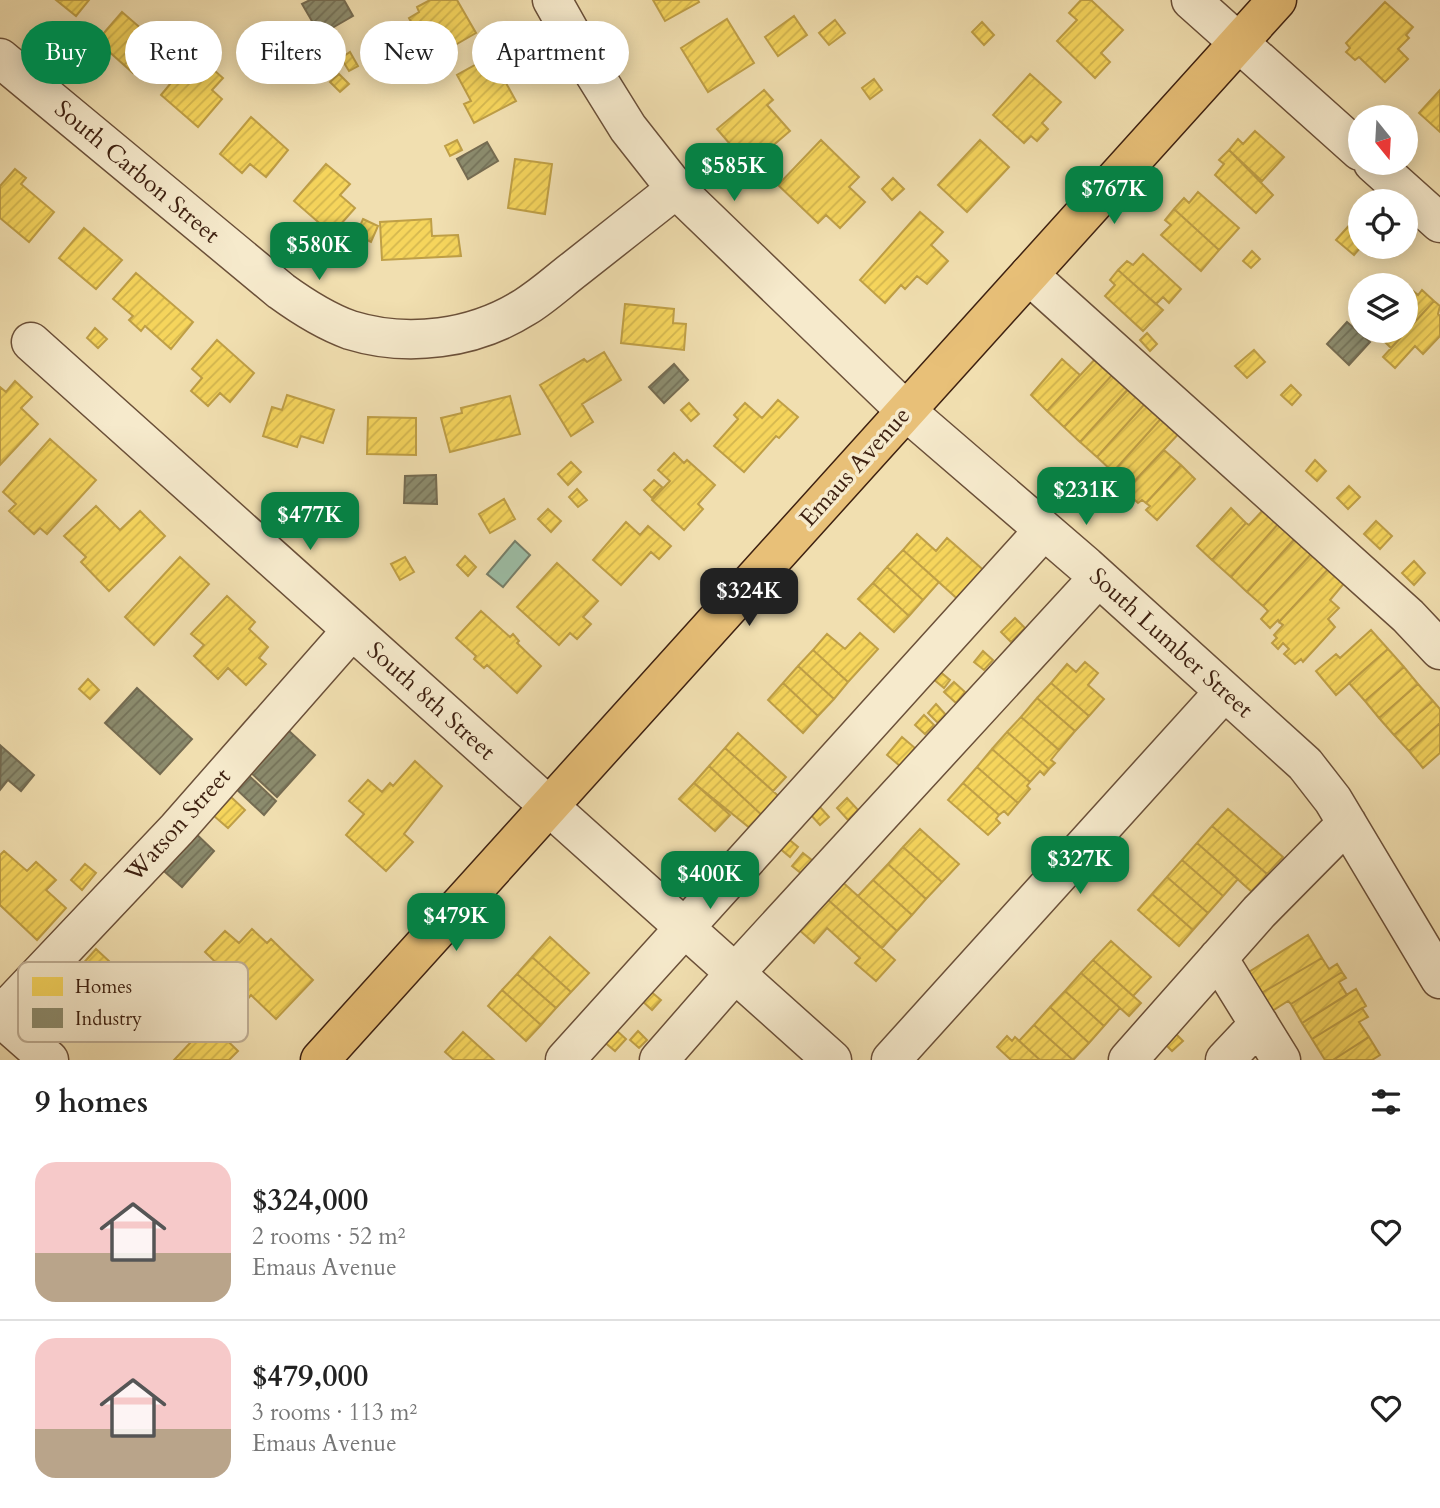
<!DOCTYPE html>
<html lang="en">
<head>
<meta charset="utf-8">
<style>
  body { margin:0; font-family:Cardo,serif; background:#f2f2f2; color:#222; height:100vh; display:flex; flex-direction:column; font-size:26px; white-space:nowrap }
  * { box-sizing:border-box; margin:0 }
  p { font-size:23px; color:#767676 }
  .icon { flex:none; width:38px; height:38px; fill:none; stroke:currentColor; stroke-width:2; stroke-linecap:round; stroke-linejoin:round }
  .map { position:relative; height:1060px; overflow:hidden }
  .sheet { display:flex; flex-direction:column; background:#fff; flex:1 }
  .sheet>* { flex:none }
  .banner { position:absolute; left:21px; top:21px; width:700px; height:63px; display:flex; gap:14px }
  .needle { width:46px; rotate:162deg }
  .buttons { position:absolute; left:1348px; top:105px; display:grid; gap:14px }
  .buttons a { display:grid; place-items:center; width:70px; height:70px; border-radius:50%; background:#fff; box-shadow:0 4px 18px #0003; font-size:35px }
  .price { position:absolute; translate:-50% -60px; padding:0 16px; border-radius:14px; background:#0b8043; color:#fff; font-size:23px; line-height:46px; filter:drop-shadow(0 2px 4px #0008) }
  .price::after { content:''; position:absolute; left:50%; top:42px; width:21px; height:16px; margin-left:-10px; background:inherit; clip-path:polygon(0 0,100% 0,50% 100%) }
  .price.selected { background:#222; color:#fff }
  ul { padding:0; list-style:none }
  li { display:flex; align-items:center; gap:21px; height:175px; padding:0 35px }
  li+li { border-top:2px solid #e0e0e0 }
  li span { display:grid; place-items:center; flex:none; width:196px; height:140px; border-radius:21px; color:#555 }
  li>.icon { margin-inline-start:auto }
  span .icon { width:84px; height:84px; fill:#fffc; stroke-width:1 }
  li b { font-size:30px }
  h2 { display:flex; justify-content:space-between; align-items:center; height:84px; padding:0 35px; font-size:30px }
  .chip { padding:0 24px; border-radius:32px; background:#fff; box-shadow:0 4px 18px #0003; font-size:24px; line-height:63px }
  .chip.selected { background:#0b8043; color:#fff }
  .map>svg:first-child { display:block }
  .water { fill:#9cbda5; stroke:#767f6a; stroke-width:2 }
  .homes { fill:url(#homes-hatch); stroke:#bf9f46; stroke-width:2 }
  .industry { fill:url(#industry-hatch); stroke:#756c52; stroke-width:2 }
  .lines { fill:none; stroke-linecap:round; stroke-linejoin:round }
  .minor-casing { stroke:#6b5039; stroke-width:41 }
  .major-casing { stroke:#3e2111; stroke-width:41 }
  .minor { stroke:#f6eacc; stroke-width:38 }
  .major { stroke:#e8c078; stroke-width:38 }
  .labels { text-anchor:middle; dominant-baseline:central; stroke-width:7; stroke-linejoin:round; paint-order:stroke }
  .street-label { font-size:24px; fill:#3e2111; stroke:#f6eacc }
  .key { fill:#f6eacc; stroke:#bfae94; stroke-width:2 }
  .key-label { font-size:19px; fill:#3e2111 }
</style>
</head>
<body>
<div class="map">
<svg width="1440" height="1060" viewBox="0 0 1440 1060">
  <defs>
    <pattern id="homes-hatch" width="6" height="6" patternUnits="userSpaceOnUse" patternTransform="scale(1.75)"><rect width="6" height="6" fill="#f6d55c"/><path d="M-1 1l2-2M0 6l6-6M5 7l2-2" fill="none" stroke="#d4b74f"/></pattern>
    <pattern id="industry-hatch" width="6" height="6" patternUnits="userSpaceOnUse" patternTransform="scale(1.75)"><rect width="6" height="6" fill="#8c8c6e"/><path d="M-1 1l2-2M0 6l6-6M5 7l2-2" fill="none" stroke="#747259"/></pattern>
  </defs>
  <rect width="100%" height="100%" fill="#f1dfb0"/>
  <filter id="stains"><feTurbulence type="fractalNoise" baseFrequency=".00286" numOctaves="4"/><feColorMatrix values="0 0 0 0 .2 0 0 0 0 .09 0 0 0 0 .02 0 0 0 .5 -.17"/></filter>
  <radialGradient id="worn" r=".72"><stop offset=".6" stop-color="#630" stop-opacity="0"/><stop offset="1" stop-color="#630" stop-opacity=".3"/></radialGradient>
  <path class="water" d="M515 541 530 555 503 587 487 574Z"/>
  <path class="homes" d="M56 0H89L76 16Z
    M430 0H457L476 33 443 52 441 49 429 55 409 18 419 12 417 7Z
    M653 0H698L699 2 665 21Z
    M1081 0H1091L1123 30 1101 53 1110 62 1095 78 1057 41 1077 20 1069 13Z
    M1385 2 1413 27 1406 35 1409 38 1398 49 1408 59 1385 82 1359 57 1355 60 1346 52 1350 48 1346 43Z
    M122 12 159 44 133 73 97 41Z
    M794 16 807 35 778 56 765 37Z
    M727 19 754 63 708 92 681 48Z
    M835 20 845 33 829 45 819 33Z
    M982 22 994 35 984 45 972 32Z
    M296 47 309 60 294 75 281 61Z
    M350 52 358 66 349 71 341 58Z
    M491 56 516 101 474 123 464 104 471 101 457 75Z
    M199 57 223 78 212 90 222 99 198 127 161 95 185 66 188 69Z
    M339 74 349 84 340 92 330 82Z
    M1030 74 1061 102 1042 123 1048 129 1037 141 1031 136 1024 143 993 115Z
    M874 79 882 90 870 99 862 88Z
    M764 90 773 100 767 105 790 131 749 166 717 129Z
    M1440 90V132L1419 113Z
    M251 117 288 150 266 177 250 164 242 173 220 154Z
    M1255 131 1284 157 1262 181 1229 150 1238 139 1243 144Z
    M457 140 462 150 450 156 445 146Z
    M821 140 859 177 849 187 865 202 840 228 826 215 818 223 778 185Z
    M980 140 1009 167 967 212 938 185Z
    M1229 150 1273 195 1256 213 1215 175 1224 164 1219 160Z
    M515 159 552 164 545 214 508 208Z
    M326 164 350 184 340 195 355 208 332 234 294 201Z
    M15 169 26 178 21 184 54 212 29 242 0 218V186Z
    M893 178 904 189 892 200 882 189Z
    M1198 192 1239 228 1219 250 1174 209 1184 198 1189 203Z
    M1174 209 1219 250 1201 271 1161 235 1171 225 1165 220Z
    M920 212 943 232 931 245 948 261 927 284 917 276 905 289 901 285 885 303 860 280Z
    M363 219 378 226 371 242 356 235Z
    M431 219 432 236 458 235 461 256 382 260 380 222Z
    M1353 221 1360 226 1361 247 1354 255 1336 240Z
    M84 228 122 260 96 289 59 258Z
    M1252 251 1260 259 1251 268 1243 261Z
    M1143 254 1181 289 1169 303 1163 297 1156 304 1118 270 1127 261 1133 265Z
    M1118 270 1163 310 1143 331 1105 296 1115 285 1110 280Z
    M136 273 193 322 171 349 145 326 141 331 129 320 133 316 113 299Z
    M1406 285 1418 295 1422 290 1434 301 1391 348 1378 335 1375 339 1368 333 1370 331H1405Z
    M1434 301 1440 306 1438 314 1440 316V336L1423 354 1415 346 1395 368 1383 357Z
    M625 304 674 309 673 323 686 324 684 350 621 343Z
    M95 328 107 339 98 348 87 338Z
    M1147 333 1157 344 1150 351 1140 340Z
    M217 340 254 373 230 402 220 393 208 406 191 391 202 378 192 369Z
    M1254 350 1265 362 1247 378 1235 366Z
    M604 352 621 380 582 404 593 422 571 436 540 385 584 359 587 362Z
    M1097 357 1114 373 1064 427 1047 411Z
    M1062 359 1080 375 1047 411 1031 395Z
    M1114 373 1129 388 1080 442 1064 427Z
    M15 381 32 397 21 408 38 424 0 465V387L6 392Z
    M1134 383 1150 398 1097 457 1080 442Z
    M1291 385 1301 395 1292 405 1281 395Z
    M287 395 334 410 323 443 301 436 297 447 263 436 272 407 282 410Z
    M510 396 520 434 450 452 441 418 462 413 461 408Z
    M1150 398 1166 413 1113 472 1097 457Z
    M778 400 798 417 779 438 776 436 744 472 714 446 738 419 734 415 745 403 762 418Z
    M689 403 699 414 691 421 681 410Z
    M1166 413 1183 429 1129 487 1126 484 1117 493 1107 483 1115 475 1113 472Z
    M368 417 416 418V455L367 454Z
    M50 439 96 480 47 534 40 528 34 534 9 511 16 504 3 492Z
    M1164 450 1181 465 1146 503 1142 500 1138 503 1127 493 1129 487Z
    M674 453 684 463 687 460 715 485 698 504 703 509 684 530 652 500 670 481 658 470Z
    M1315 460 1326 471 1317 481 1306 471Z
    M571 462 581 472 568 485 558 474Z
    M1181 465 1195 479 1157 520 1146 510 1150 506 1146 503Z
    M654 480 662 487 652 498 644 490Z
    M1349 486 1360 497 1348 509 1337 498Z
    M577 489 587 500 578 507 569 497Z
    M504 499 515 519 490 533 479 514Z
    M96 506 120 530 140 511 165 536 109 591 81 562 86 557 64 536Z
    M1231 508 1246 523 1212 560 1197 546Z
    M548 509 561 521 551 532 538 519Z
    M1264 509 1279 523 1231 577 1212 560 1246 523 1249 525Z
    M322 519 327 532 310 538 306 525Z
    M1376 521 1392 536 1380 549 1364 534Z
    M626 522 640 535 648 526 671 546 659 559 651 552 621 585 593 560Z
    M1279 523 1296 538 1247 592 1231 577Z
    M917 534 936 551 947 538 988 574 962 603 903 550Z
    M1298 535 1315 550 1263 606 1247 592Z
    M903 550 939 582 923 600 887 567Z
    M1314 551 1331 566 1279 622 1278 620 1270 628 1261 619 1268 611 1263 606Z
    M465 556 476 567 468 576 457 565Z
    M180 557 209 584 154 645 125 617Z
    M405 557 414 572 400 580 391 564Z
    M1414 561 1425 573 1414 585 1402 573Z
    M557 563 598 601 583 617 591 624 577 639 570 633 559 645 517 607Z
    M1331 566 1346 581 1330 600 1339 608 1328 619 1335 627 1303 662 1301 659 1295 664 1284 654 1289 649 1283 643 1278 649 1272 643 1277 638 1274 635 1283 625 1279 622Z
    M887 567 923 600 909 616 873 583Z
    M873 583 909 616 894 632 858 599Z
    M227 596 255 622 249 629 268 647 259 658 266 664 246 685 228 668 218 679 194 656 204 645 191 634Z
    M481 611 510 637 513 634 519 641 517 643 541 666 517 693 487 665 484 668 474 659 476 656 456 638Z
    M1015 618 1025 628 1011 642 1001 632Z
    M1371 630 1388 649 1336 695 1316 671 1336 654 1340 658Z
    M860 633 878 649 848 682 813 650 827 634 845 649Z
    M1388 649 1404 667 1365 701 1349 683Z
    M813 650 848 682 834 699 798 666Z
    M983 651 993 660 984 670 974 662Z
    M1085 662 1098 673 1088 685 1104 699 1089 716 1051 683 1067 664 1076 672Z
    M798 666 834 699 818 716 783 683Z
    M1404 667 1418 684 1379 718 1365 701Z
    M938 670 950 680 944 688 932 678Z
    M88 679 99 690 90 699 79 689Z
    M954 682 965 692 956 703 944 692Z
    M783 683 818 716 803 733 768 700Z
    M1051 683 1089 716 1075 731 1037 698Z
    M1418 684 1433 701 1394 735 1379 718Z
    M1037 698 1075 731 1059 750 1021 717Z
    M1433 701 1440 709V723L1409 751 1394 735Z
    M936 704 946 715 938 723 928 713Z
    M924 715 934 725 925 734 915 725Z
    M1021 717 1059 750 1051 760 1055 763 1049 769 1007 732Z
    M1440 723V753L1423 768 1409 751Z
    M1007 732 1049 769 1044 775 1040 771 1030 782 992 749Z
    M738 733 786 777 773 791 725 748Z
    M902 737 915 748 900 766 887 755Z
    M725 748 784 801 767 820 709 766Z
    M992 749 1030 782 1027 786 1030 789 1018 803 977 767Z
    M415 761 442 786 404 834 413 842 386 871 346 835 364 814 349 801 368 780 382 792 390 783 393 786Z
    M709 766 767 820 756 833 694 783Z
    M977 767 1018 803 1008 815 1004 811 999 815 963 783Z
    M694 783 730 815 715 831 679 799Z
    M963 783 999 815 996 819 1000 823 988 835 948 800Z
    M231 797 245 810 228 828 214 816Z
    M847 798 858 810 848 820 837 808Z
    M819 806 829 817 820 825 810 814Z
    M1228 809 1283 857 1267 874 1212 826Z
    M1212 826 1267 874 1252 892 1197 843Z
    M920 829 959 864 942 882 903 847Z
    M786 837 798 847 790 857 778 847Z
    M1197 843 1238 879 1223 896 1182 860Z
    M903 847 942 882 926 899 888 864Z
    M4 851 27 871 36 862 56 880 46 890 66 908 37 940 0 905V855Z
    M803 853 813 861 802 874 792 866Z
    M1182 860 1223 896 1208 913 1167 877Z
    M85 864 96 873 82 890 71 880Z
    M888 864 926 899 912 915 873 880Z
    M1167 877 1208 913 1193 930 1152 894Z
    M839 879 897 931 882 948 826 898Z
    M873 880 912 915 897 931 858 896Z
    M1152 894 1193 930 1179 946 1138 910Z
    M826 898 895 960 876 981 855 963 860 958 827 928 814 943 798 929Z
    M252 929 267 943 271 939 313 980 276 1019 251 995 246 1001 230 986 235 981 205 952 225 931 239 943Z
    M1308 935 1322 958 1258 995 1244 975Z
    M550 937 589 973 571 992 532 957Z
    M1111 941 1151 977 1133 996 1093 960Z
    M96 949 140 990 114 1019 93 999 89 1003 78 992 82 988 71 977Z
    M532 957 571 992 556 1008 517 974Z
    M1322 958 1329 969 1337 964 1342 972 1291 1004 1288 1001 1269 1013 1258 995Z
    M1093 960 1141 1003 1129 1016 1081 973Z
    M1342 972 1346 978 1339 982 1347 995 1302 1023 1291 1004Z
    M1081 973 1120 1008 1104 1026 1065 991Z
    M517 974 556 1008 541 1025 502 990Z
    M1356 989 1366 1006 1312 1039 1302 1023Z
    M502 990 541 1025 526 1041 488 1006Z
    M649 990 661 1000 652 1010 640 999Z
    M1065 991 1104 1026 1089 1043 1050 1007Z
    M1050 1007 1089 1043 1073 1060 1034 1025Z
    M1362 1008 1368 1017 1359 1022 1369 1037 1333 1060H1325L1312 1039Z
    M209 1023 238 1051 229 1060H174Z
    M1034 1025 1073 1060H1040L1019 1041Z
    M615 1029 626 1039 615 1051 603 1041Z
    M638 1031 647 1040 639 1048 630 1040Z
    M463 1032 494 1060H454L445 1052Z
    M1174 1032 1183 1041 1172 1051 1164 1043Z
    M1007 1036 1012 1041 1015 1037 1040 1060H1011L997 1047Z
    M1369 1037 1380 1055 1372 1060H1333Z"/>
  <path class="industry" d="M310 0H344L353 16 320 35 302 4Z
    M487 142 498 161 468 179 457 159Z
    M1347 322 1370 342 1349 365 1327 344Z
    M674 364 688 380 664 403 649 387Z
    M436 475 437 504 404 503 405 476Z
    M137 688 192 739 160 774 105 723Z
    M288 730 315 755 277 797 249 771Z
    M1 746 34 775 21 791 8 780 0 790Z
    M246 773 276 801 264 815 234 787Z
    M190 828 214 851 182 887 157 865Z"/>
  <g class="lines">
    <g class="minor-casing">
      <path id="minor" d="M552 0 587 62 628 128 676 189 906 411 1086 566 1305 764 1333 800 1440 979
        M1191 0 1360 151
        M0 58 281 291C303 307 325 321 350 330 408 348 474 339 525 307 543 296 559 281 576 268 609 242 643 215 676 189
        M1373 163 1440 223
        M1029 275 1408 616 1440 650
        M31 342 832 1060
        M1218 958 1281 1060
        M0 1016 177 829 352 630
        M0 1017 49 1060
        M565 1060 1044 530
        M659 1060 735 973 1098 578
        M891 1060 1224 692
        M1128 1060 1259 912 1347 823
        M1225 1060 1259 1024"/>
    </g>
    <g class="major-casing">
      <path id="major" d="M320 1060 1277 0"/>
    </g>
    <use href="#minor" class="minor"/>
    <use href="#major" class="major"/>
  </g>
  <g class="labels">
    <g class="street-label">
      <text transform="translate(137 172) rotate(40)">South Carbon Street</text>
      <text transform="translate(855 467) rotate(-48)">Emaus Avenue</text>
      <text transform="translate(1171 643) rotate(42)">South Lumber Street</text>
      <text transform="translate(431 701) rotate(42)">South 8th Street</text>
      <text transform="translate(178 825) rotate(-48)">Watson Street</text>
    </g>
  </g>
  <rect x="18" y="962" width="230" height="80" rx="10" class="key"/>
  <rect x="32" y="977" width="31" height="19" fill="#f6d55c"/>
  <rect x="32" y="1008" width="31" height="20" fill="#8c8c6e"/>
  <g class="key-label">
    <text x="75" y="993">Homes</text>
    <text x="75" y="1025">Industry</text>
  </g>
  <rect width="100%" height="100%" filter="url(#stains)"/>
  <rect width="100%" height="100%" fill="url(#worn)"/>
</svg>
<div class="buttons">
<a><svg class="needle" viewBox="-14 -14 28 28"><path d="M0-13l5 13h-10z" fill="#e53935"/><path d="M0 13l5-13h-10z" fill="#767676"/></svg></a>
<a><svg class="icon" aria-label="locate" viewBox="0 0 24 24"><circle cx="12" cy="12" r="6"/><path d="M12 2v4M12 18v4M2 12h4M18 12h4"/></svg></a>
<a><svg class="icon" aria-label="layers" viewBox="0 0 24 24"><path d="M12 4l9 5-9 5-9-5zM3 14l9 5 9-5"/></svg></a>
</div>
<b class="price" style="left:734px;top:203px">$585K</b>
<b class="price" style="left:1114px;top:226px">$767K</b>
<b class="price" style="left:319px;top:282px">$580K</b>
<b class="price" style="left:1086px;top:527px">$231K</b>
<b class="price" style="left:310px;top:552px">$477K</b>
<b class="price selected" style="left:749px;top:628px">$324K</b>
<b class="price" style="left:1080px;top:896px">$327K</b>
<b class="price" style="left:710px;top:911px">$400K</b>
<b class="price" style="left:456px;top:953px">$479K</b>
<div class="banner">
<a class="chip selected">Buy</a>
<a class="chip">Rent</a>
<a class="chip">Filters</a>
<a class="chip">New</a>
<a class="chip">Apartment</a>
</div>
</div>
<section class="sheet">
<h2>9 homes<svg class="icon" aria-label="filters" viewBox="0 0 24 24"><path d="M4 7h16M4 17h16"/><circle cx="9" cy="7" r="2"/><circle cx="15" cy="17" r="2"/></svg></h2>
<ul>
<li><span style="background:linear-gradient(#f6c9c9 65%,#b9a48a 0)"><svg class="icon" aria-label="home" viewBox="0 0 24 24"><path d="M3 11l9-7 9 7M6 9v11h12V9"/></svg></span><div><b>$324,000</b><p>2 rooms · 52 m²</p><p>Emaus Avenue</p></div><svg class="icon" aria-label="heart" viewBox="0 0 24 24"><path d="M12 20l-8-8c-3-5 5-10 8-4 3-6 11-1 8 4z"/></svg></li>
<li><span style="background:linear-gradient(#f6c9c9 65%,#b9a48a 0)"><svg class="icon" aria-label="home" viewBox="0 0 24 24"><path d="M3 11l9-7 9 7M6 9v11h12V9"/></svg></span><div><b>$479,000</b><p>3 rooms · 113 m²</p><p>Emaus Avenue</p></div><svg class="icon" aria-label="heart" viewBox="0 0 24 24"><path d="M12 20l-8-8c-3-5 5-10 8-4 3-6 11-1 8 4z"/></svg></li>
</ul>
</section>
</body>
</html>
